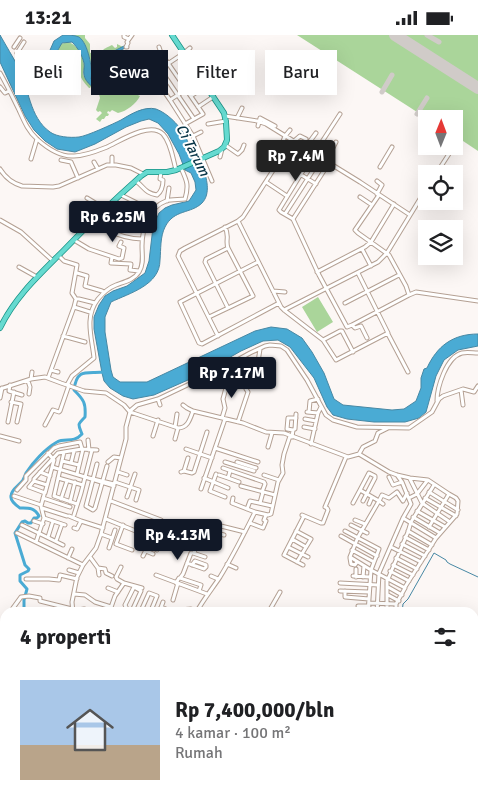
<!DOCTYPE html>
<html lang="id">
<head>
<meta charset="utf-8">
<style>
  body { margin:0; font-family:Signika,sans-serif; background:#f6f6f6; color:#202124; height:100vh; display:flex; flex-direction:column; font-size:19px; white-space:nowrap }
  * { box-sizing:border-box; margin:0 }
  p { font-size:16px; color:#757577 }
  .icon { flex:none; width:28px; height:28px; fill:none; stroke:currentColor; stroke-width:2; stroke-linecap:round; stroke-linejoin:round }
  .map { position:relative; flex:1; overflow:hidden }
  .details { position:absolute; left:0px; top:572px; width:479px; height:196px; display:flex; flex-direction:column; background:#fff; border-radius:15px 15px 0 0; box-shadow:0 5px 20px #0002 }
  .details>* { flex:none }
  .top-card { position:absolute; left:15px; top:15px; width:449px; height:45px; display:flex; gap:10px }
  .needle { width:32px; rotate:1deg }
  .buttons { position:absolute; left:418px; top:75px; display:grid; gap:10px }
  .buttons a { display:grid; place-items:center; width:45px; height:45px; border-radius:0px; background:#fff; box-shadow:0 5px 20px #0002; font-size:25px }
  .price { position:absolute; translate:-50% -42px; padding:0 11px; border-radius:5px; background:#111827; color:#fff; font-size:16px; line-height:32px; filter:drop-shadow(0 1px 2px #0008) }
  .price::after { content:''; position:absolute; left:50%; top:30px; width:15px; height:11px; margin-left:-8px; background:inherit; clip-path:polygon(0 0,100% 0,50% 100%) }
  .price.active { background:#222; color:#fff }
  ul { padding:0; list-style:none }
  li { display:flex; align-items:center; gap:15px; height:125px; padding:0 20px }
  li span { display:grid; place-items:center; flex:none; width:140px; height:100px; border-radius:0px; color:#555 }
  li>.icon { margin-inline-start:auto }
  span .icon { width:60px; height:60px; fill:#fffc; stroke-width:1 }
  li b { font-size:21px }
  h2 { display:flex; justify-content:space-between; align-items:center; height:60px; padding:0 20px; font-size:21px }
  .chip { padding:0 18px; border-radius:0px; background:#fff; box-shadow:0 5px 20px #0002; font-size:18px; line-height:45px }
  .chip.active { background:#111827; color:#fff }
  .status { display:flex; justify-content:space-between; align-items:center; height:35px; padding:0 25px; background:#fff; direction:ltr }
  .status svg { height:14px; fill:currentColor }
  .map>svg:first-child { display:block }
  .green { fill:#aad59a }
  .water { fill:#4aabd4; stroke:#4788a4 }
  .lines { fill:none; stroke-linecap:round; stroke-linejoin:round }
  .stream { stroke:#4788a4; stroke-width:1 }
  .river { stroke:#4aabd4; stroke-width:3 }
  .taxiway { stroke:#d0cbc8; stroke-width:5 }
  .runway { stroke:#d0cbc8; stroke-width:12 }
  .minor-casing { stroke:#b4a093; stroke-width:5 }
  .major-casing { stroke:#179285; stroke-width:6 }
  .minor { stroke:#fff; stroke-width:3 }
  .major { stroke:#66dad0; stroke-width:4.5 }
  .labels { text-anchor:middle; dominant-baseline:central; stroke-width:4; stroke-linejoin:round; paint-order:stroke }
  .water-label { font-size:15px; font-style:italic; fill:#083547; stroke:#fff }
</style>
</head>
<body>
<div class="status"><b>13:21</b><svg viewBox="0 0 49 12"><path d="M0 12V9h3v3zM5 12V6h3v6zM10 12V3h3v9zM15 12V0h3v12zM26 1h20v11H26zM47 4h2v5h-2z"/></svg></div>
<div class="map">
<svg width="478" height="768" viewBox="0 0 478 768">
  <rect width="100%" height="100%" fill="#fcf7f5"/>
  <path class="green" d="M73 0H85V3L90 9V18L93 17 94 18 92 23 96 37C101 34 101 30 105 26L104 25 101 23C103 12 103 15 112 10L115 13 117 12V9L123 12 115 15 113 21 115 23 116 27C109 34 103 43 99 53L96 51 91 44 90 24 87 18 77 2Z
    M297 0H478V116L454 100V84H428Z
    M68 7C77 9 82 20 84 29 85 34 84 33 83 37 83 43 88 47 92 50L90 53H89C84 48 78 40 79 33 73 31 70 24 64 26L59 25 61 22V21L58 23 55 22 61 9Z
    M123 14 125 17 121 19 122 21 120 25 126 33 127 38H123L117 35C111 38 112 42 114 46H116L119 44 122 45 123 46 120 48 125 54 140 61C136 69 127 76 118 78L112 75 110 77 108 76 107 78 109 79 108 81H106L104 84H102L100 87 96 84 102 78 100 76 98 77 96 75 100 63 98 56H101L103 53 104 46 108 42 110 37 112 33 118 31 117 22 115 18Z
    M318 262 333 287 317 297 302 272Z"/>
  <path class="water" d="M0 0C6 11 13 22 19 33 29 53 29 82 50 97 57 102 70 103 79 102 87 101 113 89 121 85 131 79 144 71 156 74 167 78 178 89 184 99 188 106 190 113 194 120 196 124 200 128 202 132 207 142 211 159 202 168 191 179 174 174 165 192 160 202 161 214 160 225 160 250 130 258 111 267L105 282V297L111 335 113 342 120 347H147L255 296 271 292 287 294 302 303 312 317 324 338 334 364 343 370 392 375 404 374 416 366 421 353V343L424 334 427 333C437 311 453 299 478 299V311L458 315 444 325 436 341 426 377 419 383 405 387H374L347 384 333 380 327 372 314 343 290 312 278 305 263 306 241 316 197 341 154 360 133 364 123 361 110 353 104 346 102 338 94 294V282L99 270 105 261 113 256 127 251 145 238 149 226 153 192 159 178 165 173 172 170 189 166 196 155 195 147 191 138 185 135 179 119 168 99 158 88 149 84 141 86 126 92 95 109 75 117 57 114 45 106 34 95 25 81 0 27Z
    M63 0C68 0 74 0 79 2 88 8 93 34 91 44L96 51 99 52 101 47 108 34 116 27 115 23 113 19 114 16 126 10 125 13 115 18 119 24V29L118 31 112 33 110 37 108 42 104 46 103 53 101 56C95 55 85 47 84 40 83 36 85 32 84 28 82 20 78 13 72 7L62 8C52 24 51 36 30 41L29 40 33 35 47 22 54 6Z"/>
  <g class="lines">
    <path class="stream" d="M22 41 30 40
      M402 578 403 569 408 564 434 518 446 525 447 527 450 529 478 542
      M474 627 478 618
      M295 768 299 767 300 768
      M338 768 342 764"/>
    <path class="river" d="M24 578V565L27 554 20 546V540L28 536 29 534 25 530 15 498 22 487 25 486 28 488H31L34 483H37L39 481C34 472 28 473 20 473 16 470 10 466 11 461 11 454 20 450 23 445 24 443 25 441 26 438 33 427 45 414 57 407 65 402 73 409 82 399 78 389 77 390 85 382 86 368 84 365 74 355 77 332 87 339 105 337
      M52 764 54 768"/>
    <path class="taxiway" d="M427 0 439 7
      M382 57 392 40
      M417 79 427 63"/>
    <path class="runway" d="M395 0 478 53"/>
    <g class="minor-casing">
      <path id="minor" d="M124 0V2L129 4
        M14 12 20 3
        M127 12H126L128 8 127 7 132 0
        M159 12 161 18 203 79 185 89
        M17 18 24 7
        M154 23 161 33
        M135 31 139 24H143L154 37
        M160 34 194 84
        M0 38C7 50 13 63 19 75 24 86 28 96 37 104 47 113 61 122 74 121 85 121 97 116 107 112 120 106 150 86 163 99 171 108 173 124 176 135
        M152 39 170 65 187 54
        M0 52 5 58 9 56
        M185 52 200 42
        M148 55 142 46 184 18 190 13
        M191 61 206 51
        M170 65 193 101 212 146
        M198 72 213 62
        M340 79 301 139 279 175 281 177 293 184 319 240 347 292 352 290 355 293 361 291 367 303
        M225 81 257 86 266 89 360 147 410 180
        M237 83 242 73
        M208 89 226 86
        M258 91 260 83 275 91
        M193 101 201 97
        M292 106 243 182 238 186 281 272 284 275 323 305 336 325 388 298 358 238
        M293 107 300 101 306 104
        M282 109 285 101 290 95
        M225 110 238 119 242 115 244 110
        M273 112 284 118
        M305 113 316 98
        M266 118 316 149
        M112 122V130
        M220 122 222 114
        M31 124 37 104
        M61 125 71 127 78 143
        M326 126 336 107
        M94 127 98 134
        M380 132 392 112
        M0 134C5 142 12 148 22 151L53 152 59 151 107 130H116L131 133 143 139
        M436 139 458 105
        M136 146C145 153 145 158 157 160 161 157 163 151 163 145L160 144 161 137
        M266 147 287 161
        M377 159 382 150 377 146
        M121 160 153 176
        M379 160 355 195 358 198 389 220 406 251 409 260
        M360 162 372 170
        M87 163 105 174
        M167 166 169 153
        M107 173 119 182
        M117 174 130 182 131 186 146 190
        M285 179 321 123
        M293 184 329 128
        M0 185 21 197 53 226
        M94 185 105 191V194C117 200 128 204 142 204
        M225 192C230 202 225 205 228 213
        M74 205 89 214 119 224 122 223 124 213 119 211 121 207
        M228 213 253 261 228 273 205 227 206 224Z
        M362 214 371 231
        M112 222 111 228 131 229 130 235 139 236
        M258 227 180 267 199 308 202 309 279 268
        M19 232 37 242
        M317 237 365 212 371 207 394 169
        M77 238 87 241 85 251 102 256 104 257
        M273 256 285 257
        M76 264H79L95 268
        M345 268 399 240
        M74 272 90 277
        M284 275 378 227 387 218 426 154
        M209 282 228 273
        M352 290 409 260 416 257 478 266
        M388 299 408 337
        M63 301 85 307
        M218 301 178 221 180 216 185 213 238 186
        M323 305 340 296H342L353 317
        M51 335 58 337
        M256 340 260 314
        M48 343 74 272 76 264 72 258 77 230 64 226 59 221
        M31 344 32 337
        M28 346 30 352 29 359
        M10 350 9 356 22 360
        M67 350 72 341 94 323C92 303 84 282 98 264 103 258 108 253 116 250 124 247 134 245 139 237 144 229 142 220 142 211 142 194 149 172 166 166 172 164 179 165 185 164 189 150 187 146 181 133
        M0 354 31 344 45 342 61 348 84 356 106 358 124 370 130 377 178 393C188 393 190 384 193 376L243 388 266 397 284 398 348 422 359 419 363 412 375 406 378 398 388 393
        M461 355 463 370
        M0 363 2 353
        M158 364 160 370
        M437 366C437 353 446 322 462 318 467 317 473 318 478 318
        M11 367 21 369 17 387
        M183 370 187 373 193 376
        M130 376 137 370 158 364 219 335 250 318 265 311 270 310 281 311 287 315 307 345 326 380 333 385 357 392 409 393 432 377 439 364 443 361 463 354 474 357 478 351
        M307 377 318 378
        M309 377 310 366 318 364
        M222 383 225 373 223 364 229 342 233 339
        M305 384 316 386
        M8 387 14 357
        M238 387 248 357 246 354 248 345
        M45 390 53 375 59 377 60 376 69 350
        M175 392 177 379
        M304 392 315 394
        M293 395 287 394 288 383H296
        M0 401 19 406
        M153 401 158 385
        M292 402 293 395 295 394 296 379
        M175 404 178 393
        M88 405 89 415
        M311 409 318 378 321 372
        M268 412 272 398
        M215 413 258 427
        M186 414 212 423
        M64 417 54 461 77 469
        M359 419 389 437 397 440 410 443 428 445 449 459 429 492
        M62 426 79 430
        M108 427 114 422 121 423
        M225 427 254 436
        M237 427 256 433
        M71 428 74 416
        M97 429 86 471 93 475 95 473 107 431
        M52 432 85 442
        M223 433 264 447 265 449 262 457
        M184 436 188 423
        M230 436 228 443 239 447
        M40 437 50 441
        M118 437 127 440
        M181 437 184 436 192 438 194 437 207 397
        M77 439 83 414
        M216 439 210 456 225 462
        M219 440 228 443
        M264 440 279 445
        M389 442 393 450 402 447
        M58 443 83 450
        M204 443 228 453
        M410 444 422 468 450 487
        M34 446 29 452 45 458 54 425 48 418
        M115 447 139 455 136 465
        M47 450 34 446V444L58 418 82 414 97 415
        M114 451 85 442 114 449
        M241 451 275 460
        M201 454 225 384
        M17 455 26 445V441L54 413 59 411 80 407 82 414
        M360 455 369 438 375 441V443L363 466
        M429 457 458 475
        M14 461 41 470
        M127 462 135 439
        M43 463 70 472
        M233 463 232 468 255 477
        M409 463 417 459 427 446
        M425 463 456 481
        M61 464 67 446
        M111 466 161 485 159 490 143 521
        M70 467 75 447
        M260 468 263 457
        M353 468 360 455 379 466 382 460 389 463 397 457 403 466 407 458
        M369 469 372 462
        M42 473 67 481
        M247 474 250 466 272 471
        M417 476 445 492
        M74 480 81 458 92 415
        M302 480 321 488H323L328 475 327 473 325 472 346 422
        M69 481 81 486
        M413 482 440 498
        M44 483 65 490
        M403 483 436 503
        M106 484 153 503
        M355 485 365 489
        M34 486 43 489
        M411 487 434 450
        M250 488 263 493 266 486 264 485 266 480
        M22 490 63 510
        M123 490 116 509 132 515
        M159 490 169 494
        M202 490 205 487 245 497
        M351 490 367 498
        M74 493 77 494 81 486 103 493
        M296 496 311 504 297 527
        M345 496 379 514 371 535 405 553 396 569V578
        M408 496 432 510
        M213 497 224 500
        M17 498 83 530
        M143 498 140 504 150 508
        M101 499 112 503
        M205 501 210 502 216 490
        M341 501 377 521
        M48 502 53 486
        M405 502 429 515
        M292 504 306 512
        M152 505 164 511
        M56 506 62 489
        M36 507 44 483 41 471 44 460
        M402 509 425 521
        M149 511 157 515
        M288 512 308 522
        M391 512 421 527
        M109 513 115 495
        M352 515 374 527
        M146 516 153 519
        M193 518 205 522
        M90 522 98 533 99 540
        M68 523 72 514
        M350 523 351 529 355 530 357 527
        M396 523 417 534
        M187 528 204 534 206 532V530L195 526 192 530
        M227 529 236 533
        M303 530 284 520 304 481
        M393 530 413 540
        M98 533 105 534 106 538 112 541
        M356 534V542
        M69 535 79 538
        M390 536 409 546
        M156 540 207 559
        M211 541 218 544
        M353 541 370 542
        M363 542 364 531
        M180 543 183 539 191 518H194L197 509
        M26 544H49L59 545 60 540 77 544
        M388 544 408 497 411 487
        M124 548 142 553
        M176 548 179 543H180L201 550 199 556
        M340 548 378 550
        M388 552 402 560
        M405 552 436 503 457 479 458 466 456 463 449 459
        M108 553 118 557
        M340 556 369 557
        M345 556V562L369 564
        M74 559 85 560 95 567 111 572
        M388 560 399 566
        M173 565 178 548
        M369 568 396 569
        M358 571H369
        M161 572 168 575 169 578
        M13 573 21 562 29 561 40 563V566L72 574
        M198 574 203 578
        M180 575 191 574 197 576
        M269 575 275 578
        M73 576 84 574 97 578
        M73 578 72 567 77 542 83 530 96 513 101 499 126 404V392L130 377
        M109 578 115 561 124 548 117 544 116 542 121 532
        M129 578 125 570 134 552 141 556 131 578
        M140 578 149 558 157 561 150 578
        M159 578 163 567
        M196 578C203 565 212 554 220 542 233 521 244 499 255 477L268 480 271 479 278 447 283 438 282 430 284 419 290 401
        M268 578 280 557
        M368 578 371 535 350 522 358 502 379 466 383 469
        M377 578 379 538 403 483 411 469 402 447 397 440
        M387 578V543
        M0 597 5 599
        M476 626H478
        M474 633 478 635
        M0 635 5 637
        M474 641 478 643
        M474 663 478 654
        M474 667 478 668
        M0 673 5 676
        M0 681H5
        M0 689H5
        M478 691 476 695 478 697
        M477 739 478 738
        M0 754H1L4 742 5 698
        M474 754 478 749
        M8 764 7 766 11 768
        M30 764 40 768
        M224 764 235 768
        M410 764 425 768
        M431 764 434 765 433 768
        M434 765H438L439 764
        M45 768 46 764
        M60 768 61 764
        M218 768 220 764
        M239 768V764
        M355 768 356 764
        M443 768V767
        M463 768 466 764"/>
    </g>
    <g class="major-casing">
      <path id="major" d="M0 293C15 262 39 240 63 216 88 190 114 165 141 141L147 137H167L176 135 219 116 224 112 227 105 226 87 224 78 172 0"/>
    </g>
    <use href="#minor" class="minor"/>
    <use href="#major" class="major"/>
  </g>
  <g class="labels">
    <g class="water-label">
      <text transform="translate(193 115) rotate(63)">Ci Tarum</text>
    </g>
  </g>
</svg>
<div class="buttons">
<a><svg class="needle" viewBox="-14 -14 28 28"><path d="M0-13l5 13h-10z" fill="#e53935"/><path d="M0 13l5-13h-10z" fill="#757577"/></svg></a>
<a><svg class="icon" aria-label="locate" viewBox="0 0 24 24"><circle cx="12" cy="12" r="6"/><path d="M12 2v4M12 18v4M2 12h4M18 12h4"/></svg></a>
<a><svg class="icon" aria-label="layers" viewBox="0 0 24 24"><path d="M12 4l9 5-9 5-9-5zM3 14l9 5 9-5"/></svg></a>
</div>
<b class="price active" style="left:296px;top:147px">Rp 7.4M</b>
<b class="price" style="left:113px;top:208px">Rp 6.25M</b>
<b class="price" style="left:232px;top:364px">Rp 7.17M</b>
<b class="price" style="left:178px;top:526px">Rp 4.13M</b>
<div class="top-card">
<a class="chip">Beli</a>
<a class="chip active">Sewa</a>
<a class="chip">Filter</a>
<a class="chip">Baru</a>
</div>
<section class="details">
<h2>4 properti<svg class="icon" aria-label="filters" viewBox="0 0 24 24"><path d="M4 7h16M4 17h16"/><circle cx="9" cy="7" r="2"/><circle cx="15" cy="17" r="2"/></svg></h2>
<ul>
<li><span style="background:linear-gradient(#a9c7e8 65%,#b9a48a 0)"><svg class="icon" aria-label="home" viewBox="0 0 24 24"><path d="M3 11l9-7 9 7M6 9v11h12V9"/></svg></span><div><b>Rp 7,400,000/bln</b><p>4 kamar · 100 m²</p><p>Rumah</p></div></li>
</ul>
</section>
</div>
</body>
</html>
